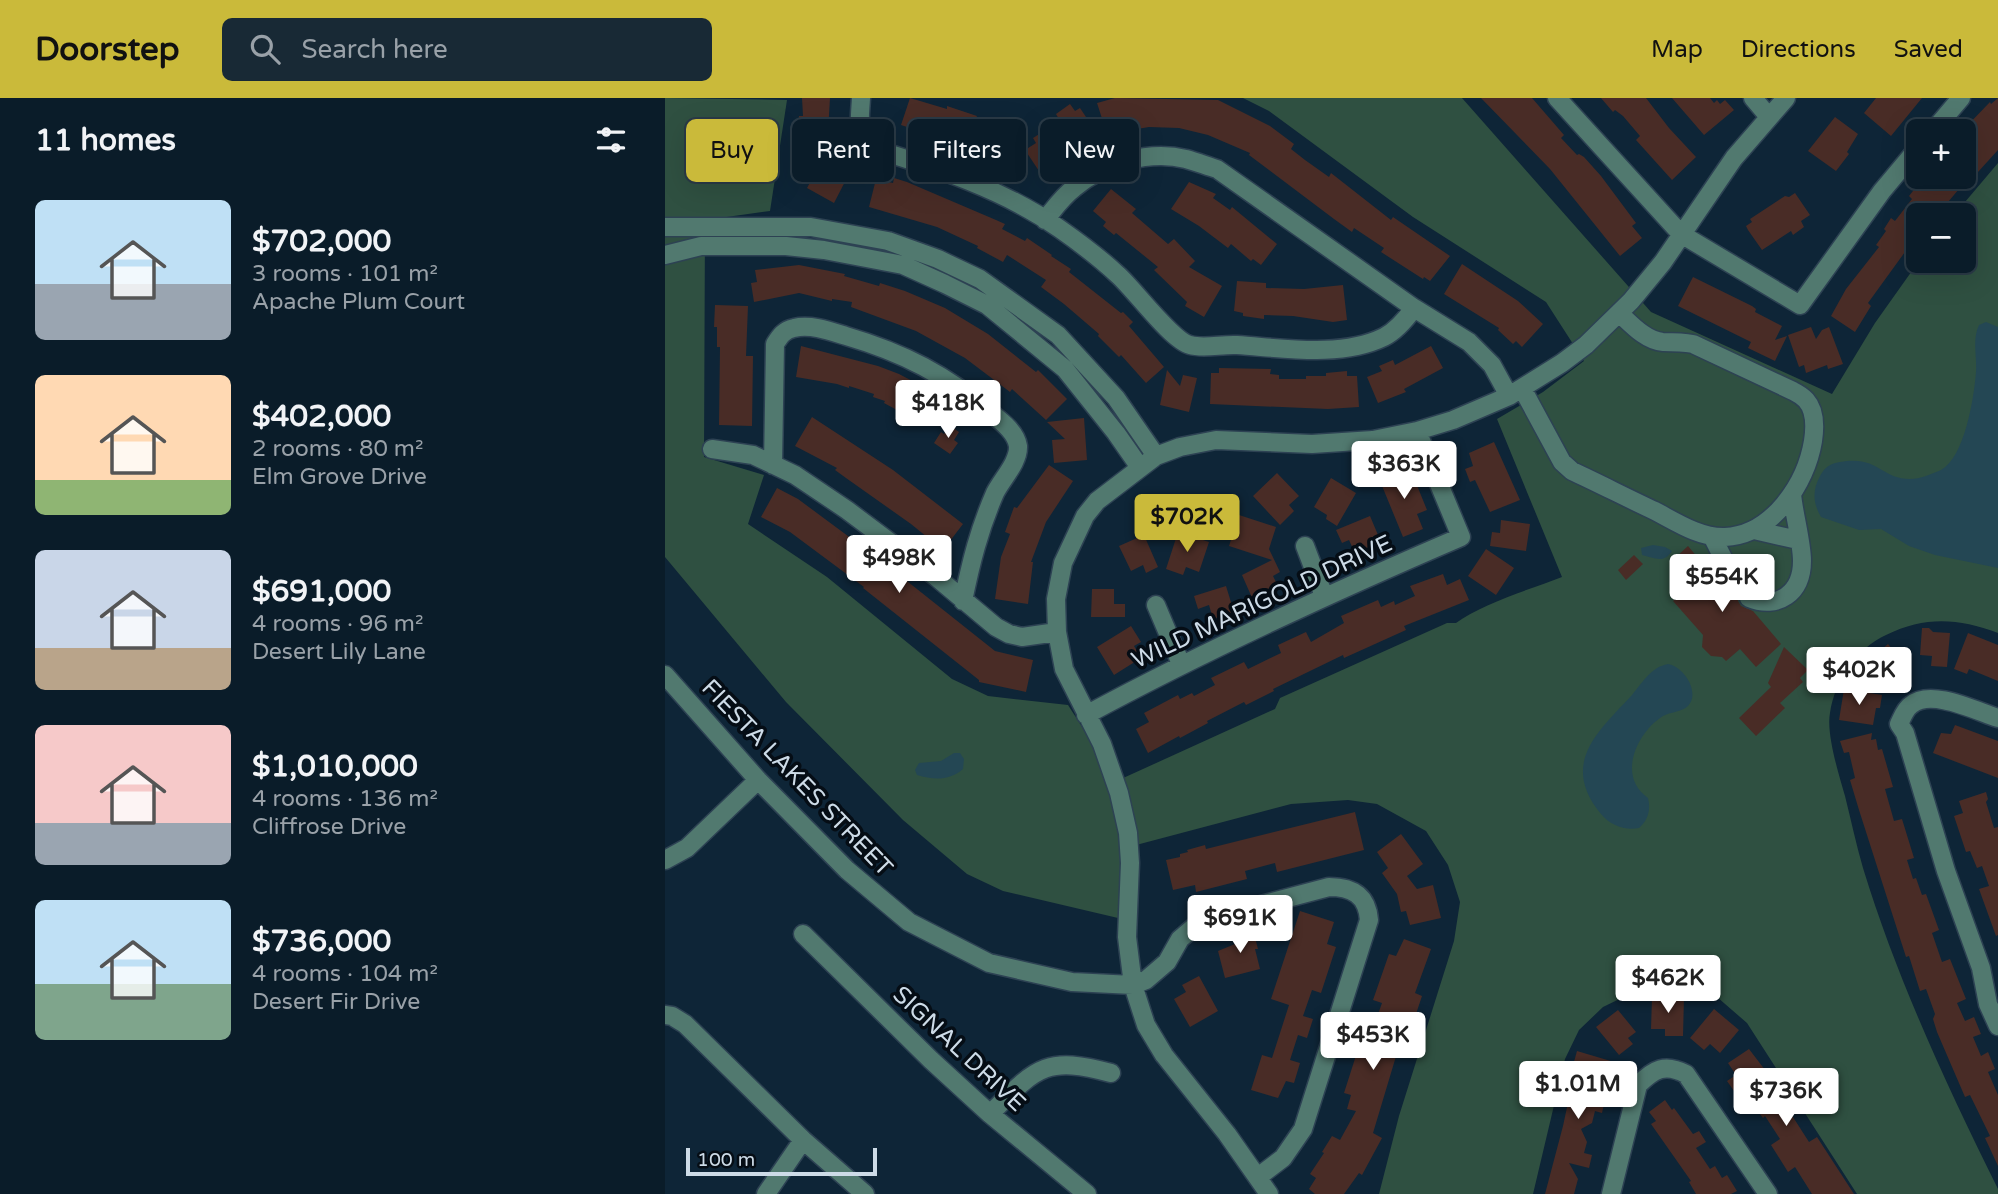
<!DOCTYPE html>
<html lang="en">
<head>
<meta charset="utf-8">
<style>
  body { margin:0; font-family:"Varela Round",sans-serif; background:#182935; color:#f1f3f6; height:100vh; display:flex; flex-direction:column; font-size:26px; white-space:nowrap }
  * { box-sizing:border-box; margin:0 }
  p { font-size:23px; color:#99a1a8 }
  .icon { flex:none; width:38px; height:38px; fill:none; stroke:currentColor; stroke-width:2; stroke-linecap:round; stroke-linejoin:round }
  .map { position:relative; flex:1; overflow:hidden }
  .drawer { display:flex; flex-direction:column; background:#0a1c29; width:665px }
  .drawer>* { flex:none }
  .hud { position:absolute; left:21px; top:21px; width:665px; height:63px; display:flex; gap:14px }
  .controls { position:absolute; left:1241px; top:21px; display:grid; gap:14px }
  .controls a { display:grid; place-items:center; width:70px; height:70px; border-radius:10px; background:#0a1c29; box-shadow:0 7px 28px #0002,0 0 0 2px #2a3a46; font-size:35px }
  .scale { position:absolute; left:21px; bottom:18px; width:191px; box-sizing:border-box; padding-left:7px; border:4px solid #cddbe7; border-top:0; font-size:19px; line-height:24px; white-space:nowrap; color:#cddbe7; -webkit-text-stroke:5px #050d15; paint-order:stroke }
  .price { position:absolute; translate:-50% -60px; padding:0 16px; border-radius:7px; background:#fff; color:#222; font-size:23px; line-height:46px; filter:drop-shadow(0 2px 4px #0008) }
  .price::after { content:''; position:absolute; left:50%; top:42px; width:21px; height:16px; margin-left:-10px; background:inherit; clip-path:polygon(0 0,100% 0,50% 100%) }
  .price.on { background:#caba3a; color:#111 }
  ul { padding:0; list-style:none }
  li { display:flex; align-items:center; gap:21px; height:175px; padding:0 35px }
  li span { display:grid; place-items:center; flex:none; width:196px; height:140px; border-radius:10px; color:#555 }
  li>.icon { margin-inline-start:auto }
  span .icon { width:84px; height:84px; fill:#fffc; stroke-width:1 }
  li b { font-size:30px }
  h2 { display:flex; justify-content:space-between; align-items:center; height:84px; padding:0 35px; font-size:30px }
  .tag { padding:0 24px; border-radius:10px; background:#0a1c29; box-shadow:0 7px 28px #0002,0 0 0 2px #2a3a46; font-size:24px; line-height:63px }
  .tag.on { background:#caba3a; color:#111 }
  header { display:flex; align-items:center; gap:42px; box-sizing:border-box; height:98px; padding:0 35px; background:#caba3a; color:#111 }
  header strong { font-size:33px }
  nav { display:flex; gap:38px; margin-inline-start:auto; font-size:24px }
  .search { width:490px; height:63px; background:#182935; display:flex; align-items:center; gap:18px; box-sizing:border-box; padding:0 24px; border-radius:10px; color:#99a1a8; font-size:26px }
  main { display:flex; flex:1; min-height:0 }
  .map>svg:first-child { display:block }
  .green { fill:#2f5041 }
  .water { fill:#244754 }
  .building { fill:#492c26 }
  .lines { fill:none; stroke-linecap:round; stroke-linejoin:round }
  .minor-casing { stroke:#2d4253; stroke-width:21 }
  .minor { stroke:#51796f; stroke-width:18 }
  .labels { text-anchor:middle; dominant-baseline:central; stroke-width:7; stroke-linejoin:round; paint-order:stroke }
  .street-label { font-size:24px; fill:#cddbe7; stroke:#050d15 }
</style>
</head>
<body>
<header>
<strong>Doorstep</strong>
<div class="search"><svg class="icon" aria-label="search" viewBox="0 0 24 24"><circle cx="10" cy="10" r="6"/><path d="M15 15l6 6"/></svg>Search here</div>
<nav><a>Map</a><a>Directions</a><a>Saved</a></nav>
</header>
<main>
<section class="drawer">
<h2>11 homes<svg class="icon" aria-label="filters" viewBox="0 0 24 24"><path d="M4 7h16M4 17h16"/><circle cx="9" cy="7" r="2"/><circle cx="15" cy="17" r="2"/></svg></h2>
<ul>
<li><span style="background:linear-gradient(#bfe0f5 60%,#9aa5b1 0)"><svg class="icon" aria-label="home" viewBox="0 0 24 24"><path d="M3 11l9-7 9 7M6 9v11h12V9"/></svg></span><div><b>$702,000</b><p>3 rooms · 101 m²</p><p>Apache Plum Court</p></div></li>
<li><span style="background:linear-gradient(#ffd9b3 75%,#8fb573 0)"><svg class="icon" aria-label="home" viewBox="0 0 24 24"><path d="M3 11l9-7 9 7M6 9v11h12V9"/></svg></span><div><b>$402,000</b><p>2 rooms · 80 m²</p><p>Elm Grove Drive</p></div></li>
<li><span style="background:linear-gradient(#c9d6e8 70%,#b9a48a 0)"><svg class="icon" aria-label="home" viewBox="0 0 24 24"><path d="M3 11l9-7 9 7M6 9v11h12V9"/></svg></span><div><b>$691,000</b><p>4 rooms · 96 m²</p><p>Desert Lily Lane</p></div></li>
<li><span style="background:linear-gradient(#f6c9c9 70%,#9aa5b1 0)"><svg class="icon" aria-label="home" viewBox="0 0 24 24"><path d="M3 11l9-7 9 7M6 9v11h12V9"/></svg></span><div><b>$1,010,000</b><p>4 rooms · 136 m²</p><p>Cliffrose Drive</p></div></li>
<li><span style="background:linear-gradient(#bfe0f5 60%,#7fa58c 0)"><svg class="icon" aria-label="home" viewBox="0 0 24 24"><path d="M3 11l9-7 9 7M6 9v11h12V9"/></svg></span><div><b>$736,000</b><p>4 rooms · 104 m²</p><p>Desert Fir Drive</p></div></li>
</ul>
</section>
<div class="map">
<svg width="1333" height="1096" viewBox="0 0 1333 1096">
  <rect width="100%" height="100%" fill="#0e2537"/>
  <path class="green" d="M0 0 122 2 105 113 40 122 39 359 99 377 83 426 162 479 287 581 323 598 403 607 428 646 445 686 610 611 615 600 782 525H791C816 506 866 491 897 479L832 321 878 294 919 263 881 204 748 119 604 13 578 0H797L986 214 1167 296 1210 225 1254 163H1298V117H1289L1333 65V535C1293 520 1260 518 1221 537 1191 551 1170 582 1165 615 1161 636 1174 677 1180 698 1186 722 1191 746 1198 770 1232 881 1282 988 1333 1091V1096H1192L1082 925 1052 899 1013 888 973 892 938 909 914 932 900 961 868 1096H714L734 1018 789 843 795 804 783 767 761 733 712 706 683 702 626 706 456 751 457 787 453 820 338 793 302 776 238 722 121 604 0 459Z"/>
  <path class="water" d="M1321 224 1333 229V470L1270 457 1244 448 1216 431 1194 432 1156 419C1148 405 1147 393 1155 378 1160 369 1164 366 1175 364 1213 357 1216 381 1245 381 1255 381 1267 376 1276 372 1300 359 1309 299 1311 274 1312 257 1307 242 1314 227Z
    M988 447 1000 449 1007 453C999 466 989 460 977 457L976 450Z
    M1003 566C1018 568 1036 594 1023 608 1017 614 1005 614 998 618 971 635 952 679 983 700 986 712 983 722 974 730 960 733 945 727 936 716 894 665 934 633 967 597 978 584 986 569 1003 566Z
    M289 655H295L299 661 298 671C284 683 269 682 252 677L250 672 254 665 276 663Z"/>
  <path class="building" d="M137 0H165L163 34 160 50 131 48 134 18H138Z
    M245 0 282 11V8L312 18 311 20 348 38 336 66 296 47 264 38 263 41 250 37 251 32 236 27Z
    M450 0 553 2 605 28 629 46 626 51 640 62 664 79 666 75 726 122 728 119 785 158 765 183 759 179 758 181 716 154 719 150 689 130 687 134 669 121 584 57 585 55 543 37 514 30 484 29 442 36 432 5Z
    M816 0H867L899 37 896 40 912 57 914 56 919 59 936 78 971 125 967 128 977 140 955 158 885 71Z
    M936 0H981L1004 30 1031 59 1007 82 971 42 975 38 958 18 950 12 948 14Z
    M1007 0H1045L1049 5 1052 2 1055 6 1060 2 1069 12 1039 37Z
    M1211 0H1257L1226 38 1199 15Z
    M1333 0V52L1313 74 1311 71 1272 117H1253V136L1203 205 1206 208 1190 234 1166 218 1181 191 1214 149 1211 147 1221 133 1219 131 1226 120 1230 123 1247 101 1244 98 1259 79H1298V32L1325 4 1326 6Z
    M405 6 410 13 415 10 431 34 417 43 420 47 401 59 403 61 376 76 360 52 371 45 368 40 395 23 391 16Z
    M1170 19 1193 36 1182 54 1184 56 1171 73 1143 53Z
    M158 61 185 74 169 105 142 90Z
    M229 80 242 84 331 122 340 126 337 131 360 143 362 140 387 157 386 158 406 171 404 174 456 215 458 214 468 224 464 228 499 269 481 285 456 257 454 259 433 238 434 236 399 206 376 189 381 182 342 157 338 164 312 150 313 148 272 129 204 109 211 81 228 85Z
    M524 84 551 96 548 100 565 112 567 109 612 146 596 167 588 161 586 163 566 146 563 150 534 128 506 111Z
    M446 91 471 111 467 115 503 146 509 141 530 163 524 169 557 188 539 219 520 208 522 204 489 172 493 169 451 135 449 137 438 128 441 124 428 113Z
    M1130 95 1145 117 1136 123 1139 129 1128 137 1126 133 1097 152 1083 132 1081 128 1087 124 1085 121 1120 98 1124 99Z
    M797 166 853 203 878 226 857 249 851 243 848 246 833 232 834 230 779 196Z
    M134 167 180 176 179 178 214 188 215 185 240 193 280 210 323 236 371 274 373 272 402 301 381 322 347 291 345 294 300 260 251 233 186 209 187 204 167 201V203L134 195 89 204 86 185 92 184 90 172Z
    M1028 179 1087 208 1091 211 1090 214 1117 228 1110 242 1122 238 1110 263 1083 250 1086 244 1013 208Z
    M572 183 601 185V190L639 191 678 187 682 222 668 224 628 218 599 217V221L578 218V215L569 213Z
    M50 207 83 208 81 258H88L87 328 54 327 55 249H52V229H49Z
    M1146 229 1151 241 1157 232 1164 229 1178 266 1163 271 1162 267 1141 275 1139 267 1134 269 1123 237Z
    M136 248 213 268 234 276 272 296 256 325 219 305 220 303 208 299 209 296 184 288V290L172 286 131 279Z
    M766 248 778 270 739 291 741 294 713 305 702 279 717 273 714 268 728 262 730 267Z
    M554 270 606 271 605 276 614 277V281H641V278H661V275L682 273V278H692L694 309 663 311 545 306 546 275H554Z
    M502 272 515 288 518 277 532 280 524 314 495 307Z
    M147 319 228 372 298 426 278 452 246 426 181 380 170 372 172 370 130 348Z
    M419 320 422 362 389 365 387 342 400 341 382 324Z
    M284 327 294 334 289 342 293 345 285 356 269 345 276 334 279 336Z
    M829 344 855 402 825 414 810 382 805 384 800 371 808 368 804 355Z
    M384 367 408 383 381 424 366 464H368L363 506 330 501 336 459 345 436 340 434 349 409 352 410Z
    M732 370 739 384 749 380 762 412 752 416 758 431 738 439 713 378Z
    M612 375 634 398 624 407 629 413 615 427 588 398Z
    M666 380 691 395 672 428 661 421 662 417 649 409Z
    M112 390 133 401 218 464 330 553 368 562 361 594 314 584V582L198 490 199 489 125 434 96 419Z
    M574 417 611 429 604 451 615 474 608 478 614 490 588 502 577 477 607 462 564 448Z
    M705 418 716 444 690 455 684 442 677 445 671 432Z
    M836 422 865 426 861 453 825 448 827 434 835 435Z
    M513 434 544 444 534 474 521 469 518 477 501 471Z
    M479 437 493 469 481 475 478 467 466 473 454 448Z
    M1023 448 1039 467 1044 463 1063 492 1069 493 1078 489 1080 473 1095 491 1082 489 1077 491 1073 496V503L1076 508 1088 513 1116 546 1091 569 1075 551 1061 563 1057 559 1046 558 1037 549 1038 537 1008 503 1029 484 1009 461Z
    M821 451 849 470 831 497 803 478Z
    M969 457 978 466 961 482 953 472Z
    M778 476 782 487 795 481 804 502 739 528 741 532 679 560 678 557 645 573 608 591 609 593 581 607 579 604 542 623 543 625 515 640 514 638 483 655 471 631 484 624 479 615 513 597 515 601 527 595 529 598 550 587 546 580 579 564 583 571 616 555 613 547 641 534 646 544 679 525 676 518 713 502 716 509 729 503 730 507 750 498 745 488Z
    M561 488 569 514 548 521 544 507 533 511 529 498Z
    M427 491H449V506H460V519H426Z
    M466 528 476 544 469 548 476 560 449 577 432 549Z
    M1257 530H1264L1268 534 1285 535 1282 569 1266 568 1267 558 1255 557Z
    M1303 535 1333 547V583L1304 571 1302 576 1289 571Z
    M1223 546 1236 562 1230 571 1237 579 1223 591 1201 565Z
    M1119 549 1143 572 1135 580 1138 584 1115 605 1120 610 1091 638 1074 620 1106 589 1103 585Z
    M1179 591 1217 597 1215 610H1211L1208 627 1174 622Z
    M1290 627 1333 643V680L1268 655 1276 635 1286 636Z
    M1207 635 1206 642 1211 641 1213 652 1217 651 1228 689 1220 691 1229 723 1237 721 1249 760 1242 762 1248 781 1251 780 1257 797 1261 796 1274 832 1267 835 1277 864 1285 861 1301 901 1292 905 1300 923 1309 919 1316 936 1308 939 1316 958 1323 954 1330 971 1323 974 1333 997V1068L1320 1040 1325 1038 1305 997 1300 999 1272 934 1268 921 1270 916 1261 891 1255 893 1244 858 1241 859 1194 712 1185 682 1190 680 1184 654 1179 655 1175 643Z
    M1321 694 1323 701 1321 704 1329 730 1333 729V837L1331 838 1314 791 1324 788 1317 768 1312 770 1305 753 1301 754 1289 718 1298 715 1294 703Z
    M690 714 699 752 612 774 610 765 580 773 582 781 531 794 530 787 508 792 501 762 515 759V756L523 754 522 752 540 747 541 751Z
    M736 736 758 766 742 778 752 791 768 787 776 820 745 827 741 813 736 814 732 796 717 775 723 770 712 754Z
    M635 813 669 824 662 846 671 849 656 895 647 892 638 918 648 921 642 940 633 937 625 962 635 965 629 985 621 983 613 1000 586 992 597 957 607 960 624 907 606 901Z
    M588 832 593 851H590L595 871 560 880 553 853 570 846 568 837Z
    M739 841 766 851 750 895 757 898 744 937 738 935 708 1035 717 1040 697 1077 694 1075 679 1096H650L644 1091 651 1080 645 1076 659 1055 657 1054 667 1038 675 1042 691 1013 682 1011 686 997 679 995 694 948 701 950 717 905 708 902 724 856 731 858Z
    M534 878 553 913 525 929 509 901 521 894 517 887Z
    M987 899H1019L1018 938H1000V931H986Z
    M1049 911 1074 932 1055 955 1045 946 1039 952 1025 940Z
    M953 912 971 934 963 940 968 946 954 957 931 929Z
    M1084 951 1123 1002 1119 1005 1144 1044 1152 1039 1189 1096H1147L1130 1069 1123 1074 1106 1047 1115 1041 1100 1018 1098 1020 1089 1008 1083 1013 1062 983 1071 977 1063 965Z
    M912 953 949 964 945 981 937 979 932 1000 940 1002 937 1015 930 1013 927 1025 916 1031 922 1044 919 1055 927 1057 924 1070 904 1065 913 1081 909 1096H880L898 1028 907 986 903 985Z
    M1000 1002 1007 1012 1009 1010 1028 1036 1034 1033 1041 1044 1031 1050 1045 1071 1050 1068 1057 1080 1062 1077 1072 1093 1066 1096H1031L1024 1084 1026 1083 986 1026 991 1023 984 1014Z"/>
  <g class="lines">
    <g class="minor-casing">
      <path id="minor" d="M196 0C195 21 191 34 206 50 272 70 338 91 395 131 415 145 436 161 453 177 469 191 507 243 525 247 539 251 557 246 572 247 618 250 676 260 719 239 731 233 741 221 749 210
        M892 0 1016 136 1135 207 1217 93 1253 50
        M1088 0 1104 19
        M1268 33 1296 0
        M380 122C389 111 397 99 409 90 438 65 484 52 521 61 532 64 542 68 552 71L749 210 804 244 827 267 844 298
        M0 129H146L223 143 273 161 315 181 393 237 451 300 491 358
        M0 157 36 148H121L159 152 238 167 280 186 322 207 400 271 451 335 474 368
        M857 290 897 364 907 373C935 386 962 400 990 413 1011 424 1035 440 1060 439 1107 437 1141 386 1148 343 1150 330 1151 313 1141 302 1138 299 1132 295 1128 293L1028 246C1017 244 1008 244 998 244 981 243 966 226 954 215
        M47 351 88 357 130 377 182 412 270 478 331 529 344 536 357 539 392 534
        M108 367 110 246C115 238 119 232 129 230 146 226 165 233 181 238 239 255 281 277 326 315 336 323 351 334 353 348 354 364 337 381 330 395 314 432 306 464 298 503
        M1089 432 1133 442
        M1047 438 1069 482
        M640 448 659 498
        M1084 500C1113 512 1137 495 1137 463 1137 444 1129 417 1127 396
        M491 507 516 566
        M0 577 93 682 182 772 244 824 324 865 407 884 468 887 481 882 502 864 515 841 536 823 664 789C687 789 702 797 704 822L638 1031 618 1060 593 1079
        M421 617C543 551 668 494 796 439L752 333
        M1333 620C1311 613 1266 590 1246 607 1240 611 1237 620 1234 626L1240 635 1281 773 1316 870 1323 906 1333 928
        M0 762 22 750 93 682
        M138 836 266 962 325 1016 422 1096
        M0 917 7 918 20 926 138 1042 200 1096
        M325 1016C371 970 380 957 446 975
        M101 1096 138 1042
        M604 1096 562 1036 499 957 481 927 468 887 462 839 465 765 463 735 454 695 437 646 399 571 392 534 391 501 398 465 420 418 432 403 491 358 515 349 551 342 647 346 708 342 752 333 788 322 844 298 897 265 921 247 966 203 998 164 1069 60 1121 0
        M946 1096 973 987C989 971 1000 965 1021 976L1103 1096"/>
    </g>
    <use href="#minor" class="minor"/>
  </g>
  <g class="labels">
    <g class="street-label">
      <text transform="translate(597 504) rotate(-25)">WILD MARIGOLD DRIVE</text>
      <text transform="translate(132 680) rotate(46)">FIESTA LAKES STREET</text>
      <text transform="translate(294 951) rotate(43)">SIGNAL DRIVE</text>
    </g>
  </g>
</svg>
<div class="controls">
<a>+</a>
<a>−</a>
</div>
<div class="scale">100 m</div>
<b class="price" style="left:283px;top:342px">$418K</b>
<b class="price" style="left:739px;top:403px">$363K</b>
<b class="price on" style="left:522px;top:456px">$702K</b>
<b class="price" style="left:234px;top:497px">$498K</b>
<b class="price" style="left:1057px;top:516px">$554K</b>
<b class="price" style="left:1194px;top:609px">$402K</b>
<b class="price" style="left:575px;top:857px">$691K</b>
<b class="price" style="left:1003px;top:917px">$462K</b>
<b class="price" style="left:708px;top:974px">$453K</b>
<b class="price" style="left:913px;top:1023px">$1.01M</b>
<b class="price" style="left:1121px;top:1030px">$736K</b>
<div class="hud">
<a class="tag on">Buy</a>
<a class="tag">Rent</a>
<a class="tag">Filters</a>
<a class="tag">New</a>
</div>
</div>
</main>
</body>
</html>
